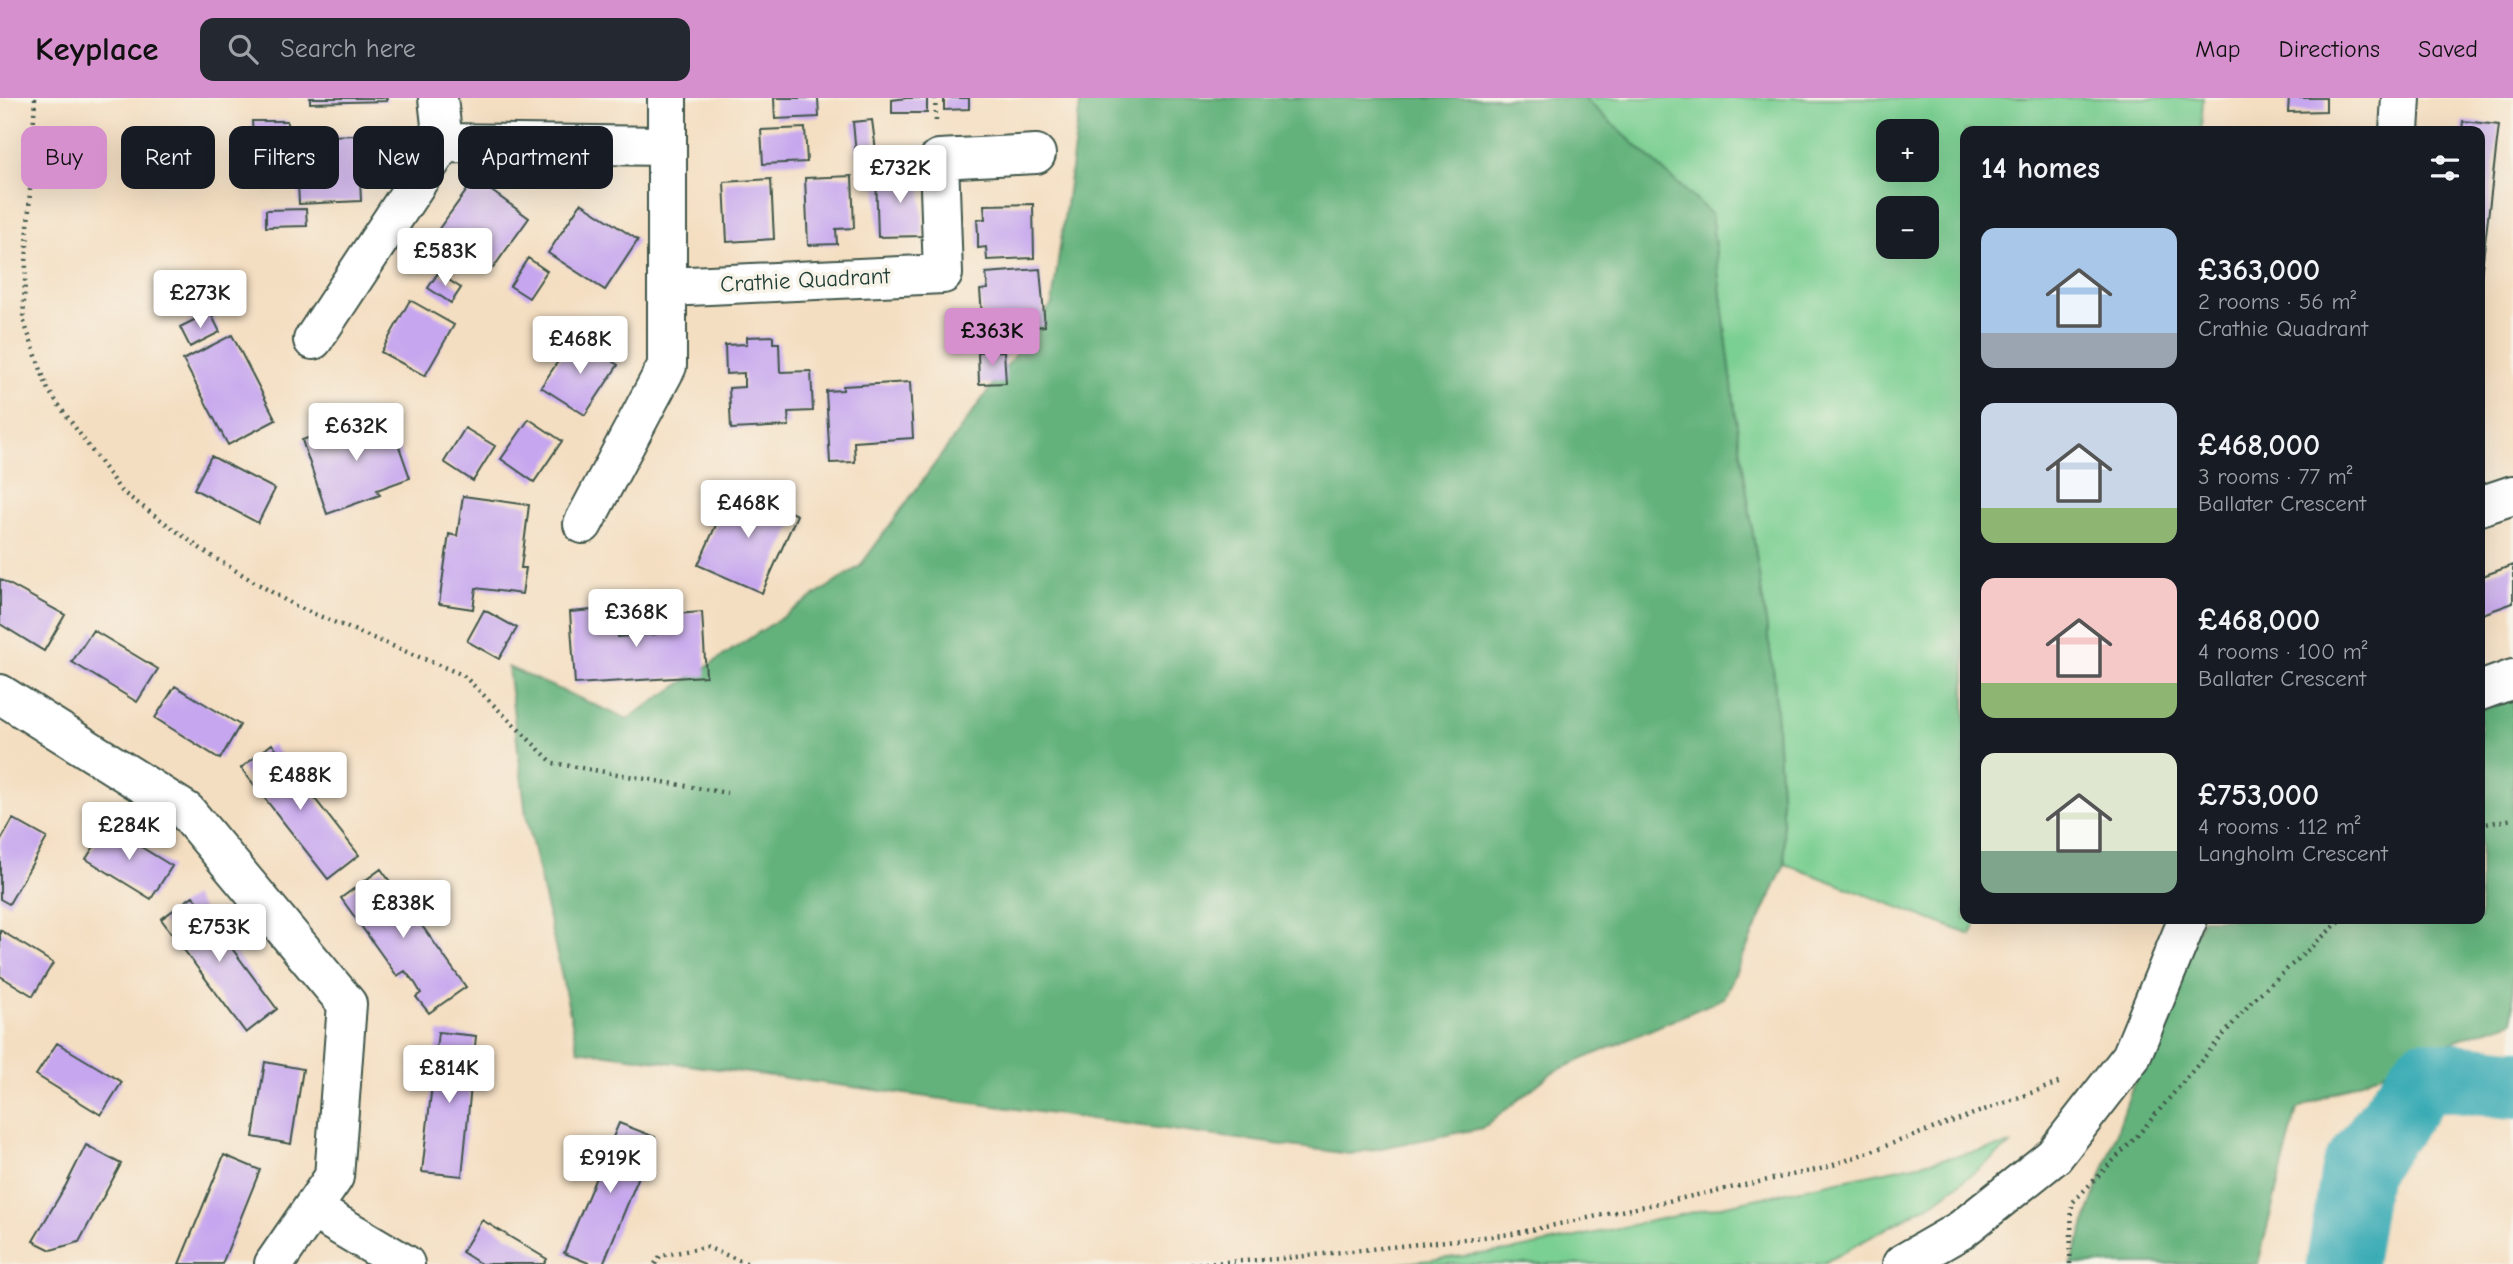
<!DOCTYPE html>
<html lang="en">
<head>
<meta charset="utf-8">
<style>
  body { margin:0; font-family:"Comic Neue",sans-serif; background:#242831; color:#f1f3f6; height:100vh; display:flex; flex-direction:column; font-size:26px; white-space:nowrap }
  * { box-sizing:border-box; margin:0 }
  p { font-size:23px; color:#9ea1a6 }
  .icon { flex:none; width:38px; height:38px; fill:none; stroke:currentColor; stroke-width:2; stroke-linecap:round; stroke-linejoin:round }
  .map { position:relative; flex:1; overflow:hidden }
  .side { position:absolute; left:1960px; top:28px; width:525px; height:798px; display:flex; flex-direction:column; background:#171b24; border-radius:14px; box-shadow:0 7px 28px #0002 }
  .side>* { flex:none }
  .guide { position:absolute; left:21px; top:28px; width:665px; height:63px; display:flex; gap:14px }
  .controls { position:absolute; left:1876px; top:21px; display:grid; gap:14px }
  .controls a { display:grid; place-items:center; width:63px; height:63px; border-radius:14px; background:#171b24; box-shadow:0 7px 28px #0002; font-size:35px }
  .price { position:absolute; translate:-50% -60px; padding:0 16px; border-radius:7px; background:#fff; color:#222; font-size:23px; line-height:46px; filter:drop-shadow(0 2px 4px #0008) }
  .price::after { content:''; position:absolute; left:50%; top:42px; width:21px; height:16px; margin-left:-10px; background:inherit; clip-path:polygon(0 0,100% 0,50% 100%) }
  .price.active { background:#d690ce; color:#111 }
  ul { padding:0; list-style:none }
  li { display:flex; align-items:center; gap:21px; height:175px; padding:0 21px }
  li span { display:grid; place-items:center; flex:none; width:196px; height:140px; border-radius:14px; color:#555 }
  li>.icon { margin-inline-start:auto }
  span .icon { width:84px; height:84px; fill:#fffc; stroke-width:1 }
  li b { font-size:30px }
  h2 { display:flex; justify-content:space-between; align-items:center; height:84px; padding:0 21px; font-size:30px }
  .tag { padding:0 24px; border-radius:14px; background:#171b24; box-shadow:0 7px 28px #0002; font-size:24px; line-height:63px }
  .tag.active { background:#d690ce; color:#111 }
  header { display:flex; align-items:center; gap:42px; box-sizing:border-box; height:98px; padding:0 35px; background:#d690ce; color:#111 }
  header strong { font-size:33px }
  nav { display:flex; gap:38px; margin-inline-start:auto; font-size:24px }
  .search { width:490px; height:63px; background:#242831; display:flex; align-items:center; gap:18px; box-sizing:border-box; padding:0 24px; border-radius:14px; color:#9ea1a6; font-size:26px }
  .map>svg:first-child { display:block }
  .green { fill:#7acf92; stroke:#4c8663; stroke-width:2; fill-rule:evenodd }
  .forest { fill:#63b27c; stroke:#417858; stroke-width:2 }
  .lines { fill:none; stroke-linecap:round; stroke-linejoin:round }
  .river { stroke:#3aacb5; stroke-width:70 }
  .building { fill:#c6a6ee }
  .minor-casing { stroke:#3f5549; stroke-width:42 }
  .path { stroke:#3f5549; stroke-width:4.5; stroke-dasharray:2 5; stroke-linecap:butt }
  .minor { stroke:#fff; stroke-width:38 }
  .labels { text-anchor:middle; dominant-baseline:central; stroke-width:7; stroke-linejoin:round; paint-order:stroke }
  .street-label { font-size:23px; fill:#1f3d34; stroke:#f7f3e8 }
</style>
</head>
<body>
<header>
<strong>Keyplace</strong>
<div class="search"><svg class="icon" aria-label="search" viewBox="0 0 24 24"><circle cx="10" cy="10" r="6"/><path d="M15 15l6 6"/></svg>Search here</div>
<nav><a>Map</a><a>Directions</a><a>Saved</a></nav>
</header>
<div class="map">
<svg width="2513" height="1166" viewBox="0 0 2513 1166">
  <rect width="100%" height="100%" fill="#f7f3e8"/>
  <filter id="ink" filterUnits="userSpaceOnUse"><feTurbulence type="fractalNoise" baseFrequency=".0143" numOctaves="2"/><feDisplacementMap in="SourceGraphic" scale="14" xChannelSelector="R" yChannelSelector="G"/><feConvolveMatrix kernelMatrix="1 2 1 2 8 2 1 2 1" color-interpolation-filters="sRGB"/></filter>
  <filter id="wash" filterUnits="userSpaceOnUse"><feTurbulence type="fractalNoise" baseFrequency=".00686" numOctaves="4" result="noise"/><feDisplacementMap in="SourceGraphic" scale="28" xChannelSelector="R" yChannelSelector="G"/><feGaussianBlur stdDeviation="1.57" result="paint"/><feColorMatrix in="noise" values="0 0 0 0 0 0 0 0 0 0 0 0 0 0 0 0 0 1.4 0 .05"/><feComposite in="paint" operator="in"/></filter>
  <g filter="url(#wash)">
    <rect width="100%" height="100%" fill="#f4dec1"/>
    <path class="green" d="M1584 0H2203L2201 33H1965V821H1978L1971 837 1785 766 1774 578 1738 335 1711 116ZM1888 33H1927V72H1888ZM1888 110H1927V149H1888Z
      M2012 1046 1936 1103 1822 1166H1396L1515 1152Z"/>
    <path class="forest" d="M1081 0H1584L1711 116 1738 335 1774 578 1785 766 1724 900 1553 974 1483 1030 1350 1056 578 952 526 717 508 569 627 621 860 468 1052 206Z
      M2513 601V923L2469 937 2297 1011 2258 1166H2071L2140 967 2202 821H2480V612Z"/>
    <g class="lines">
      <path class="river" d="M2341 1166 2356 1072 2425 977 2513 986"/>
    </g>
    <g id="blocks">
      <path class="building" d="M310 0H387V3L310 5Z
        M774 0H818L819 19 775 21Z
        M907 0H927V15H892V2Z
        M944 0H969V11L944 12Z
        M2289 0H2326V13L2288 14Z
        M872 22 876 53 856 56 853 24Z
        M252 23H287V39H253Z
        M2463 23 2499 27 2481 179 2480 33H2462Z
        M805 30 807 64 763 66 761 32Z
        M358 37 361 103 299 106 296 39Z
        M921 75 923 138 878 139 876 77Z
        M852 78 854 130 836 131 837 146 808 147 805 80Z
        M475 81 529 120 493 170 438 132Z
        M771 81 774 141 727 144 724 84Z
        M581 105 638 142 605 192 548 155Z
        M1033 106 1034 160 987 162 986 149 978 150V136L977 121H985L984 107Z
        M306 111 307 128 266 129V112Z
        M528 160 547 173 529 200 510 188Z
        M1040 171 1045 228 990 233 988 216 982 217 980 192 988 191 986 175Z
        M438 175 461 190 451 205 428 190Z
        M410 202 454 227 425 278 381 254Z
        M210 214 220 234 190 249 180 229Z
        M232 237 276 322 228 347 183 262Z
        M773 238V245H779L780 274 811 273 813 313 788 314 789 328 731 331 729 290 744 289V275L726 276 725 247 747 246V239Z
        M574 239 618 267 585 317 541 289Z
        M1004 253 1006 285 979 286 978 254Z
        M910 284 913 340 854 344 855 364 830 365 826 293 843 292V288Z
        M388 317 410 380 377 392 380 397 327 416 302 342 328 333 330 337Z
        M529 321 562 343 534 384 501 361Z
        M465 330 495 348 473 383 444 364Z
        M211 358 275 391 258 425 194 391Z
        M733 389 797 417 762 495 698 467Z
        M463 398 529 407 521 470H526L522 496 476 490 473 511 439 506 449 436 457 438Z
        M2513 467V505L2480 517V479Z
        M0 481 65 517 44 553 0 526Z
        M617 510 618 539 656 536V524L676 523V516L702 514 706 578 575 586 570 514Z
        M484 512 517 530 499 561 467 543Z
        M93 532 158 571 137 604 72 564Z
        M175 588 240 627 220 661 155 620Z
        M272 646 359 757 328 781 241 670Z
        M13 721 47 740 9 806 0 801V744Z
        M107 728 172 768 151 801 86 761Z
        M381 771 466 889 429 915 416 899 421 895 415 885 405 873 397 878 341 800Z
        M193 798 277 911 246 935 161 821Z
        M0 832 53 865 33 898 0 878Z
        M438 934 476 938 462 1078 422 1074Z
        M57 945 122 984 101 1017 36 977Z
        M265 964 303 971 291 1046 253 1039Z
        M619 1025 655 1039 603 1166H591L564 1155Z
        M86 1047 121 1066 79 1144 51 1152 33 1143 66 1087Z
        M224 1057 260 1072 222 1166H179Z
        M482 1122 547 1161 544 1166H481L462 1154Z"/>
    </g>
  </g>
  <g filter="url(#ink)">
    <use href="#blocks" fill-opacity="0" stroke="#3f5549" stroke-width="2"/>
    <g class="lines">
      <g class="minor-casing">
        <path id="minor" d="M438 0 443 45 667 48
          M2399 33 2401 0
          M668 189 943 176 939 61 1036 56
          M313 242 443 45
          M2480 408 2513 397
          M583 426 667 268V0
          M2480 593 2513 581
          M0 596 186 713 347 906 334 1079 274 1166
          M312 1111 405 1166
          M1902 1166 1961 1132 2054 1058 2131 959 2188 821"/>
      </g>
      <path class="path" d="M35 0 23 221 48 292 121 393 208 456 295 508 463 577 553 665 727 695
        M935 0 936 24
        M2480 727 2513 721
        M655 1166 660 1158 706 1149 749 1166
        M1191 1166 1277 1161 1512 1136 1825 1070 2061 984
        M2070 1166 2072 1105 2138 1037 2253 902 2342 821"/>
      <use href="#minor" class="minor"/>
    </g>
  </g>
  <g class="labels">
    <g class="street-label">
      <text transform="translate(805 182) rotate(-3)">Crathie Quadrant</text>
    </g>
  </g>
</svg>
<div class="controls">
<a>+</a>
<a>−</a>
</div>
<b class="price" style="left:900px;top:107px">£732K</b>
<b class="price" style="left:445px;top:190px">£583K</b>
<b class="price" style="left:200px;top:232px">£273K</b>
<b class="price active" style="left:992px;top:270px">£363K</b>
<b class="price" style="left:580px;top:278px">£468K</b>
<b class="price" style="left:356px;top:365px">£632K</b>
<b class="price" style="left:748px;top:442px">£468K</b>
<b class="price" style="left:636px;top:551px">£368K</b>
<b class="price" style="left:300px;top:714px">£488K</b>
<b class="price" style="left:129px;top:764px">£284K</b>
<b class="price" style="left:403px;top:842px">£838K</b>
<b class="price" style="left:219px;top:866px">£753K</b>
<b class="price" style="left:449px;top:1007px">£814K</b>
<b class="price" style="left:610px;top:1097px">£919K</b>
<div class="guide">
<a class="tag active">Buy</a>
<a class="tag">Rent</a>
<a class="tag">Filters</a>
<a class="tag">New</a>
<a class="tag">Apartment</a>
</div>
<section class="side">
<h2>14 homes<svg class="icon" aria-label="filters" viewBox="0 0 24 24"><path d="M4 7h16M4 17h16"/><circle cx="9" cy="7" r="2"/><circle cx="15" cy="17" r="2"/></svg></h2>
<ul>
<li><span style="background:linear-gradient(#a9c7e8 75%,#9aa5b1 0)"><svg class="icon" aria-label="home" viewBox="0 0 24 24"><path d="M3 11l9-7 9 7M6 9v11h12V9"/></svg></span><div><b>£363,000</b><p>2 rooms · 56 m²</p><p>Crathie Quadrant</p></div></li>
<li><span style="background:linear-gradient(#c9d6e8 75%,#8fb573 0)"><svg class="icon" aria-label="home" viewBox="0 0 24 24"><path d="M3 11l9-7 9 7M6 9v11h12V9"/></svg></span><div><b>£468,000</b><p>3 rooms · 77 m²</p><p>Ballater Crescent</p></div></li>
<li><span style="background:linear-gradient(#f6c9c9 75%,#8fb573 0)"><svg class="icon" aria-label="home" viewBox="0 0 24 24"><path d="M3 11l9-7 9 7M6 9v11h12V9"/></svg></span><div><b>£468,000</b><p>4 rooms · 100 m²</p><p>Ballater Crescent</p></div></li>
<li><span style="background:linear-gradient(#dfe7d0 70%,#7fa58c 0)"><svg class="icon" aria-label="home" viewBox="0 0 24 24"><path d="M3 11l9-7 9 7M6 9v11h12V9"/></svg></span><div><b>£753,000</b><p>4 rooms · 112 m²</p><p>Langholm Crescent</p></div></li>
</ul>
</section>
</div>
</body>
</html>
